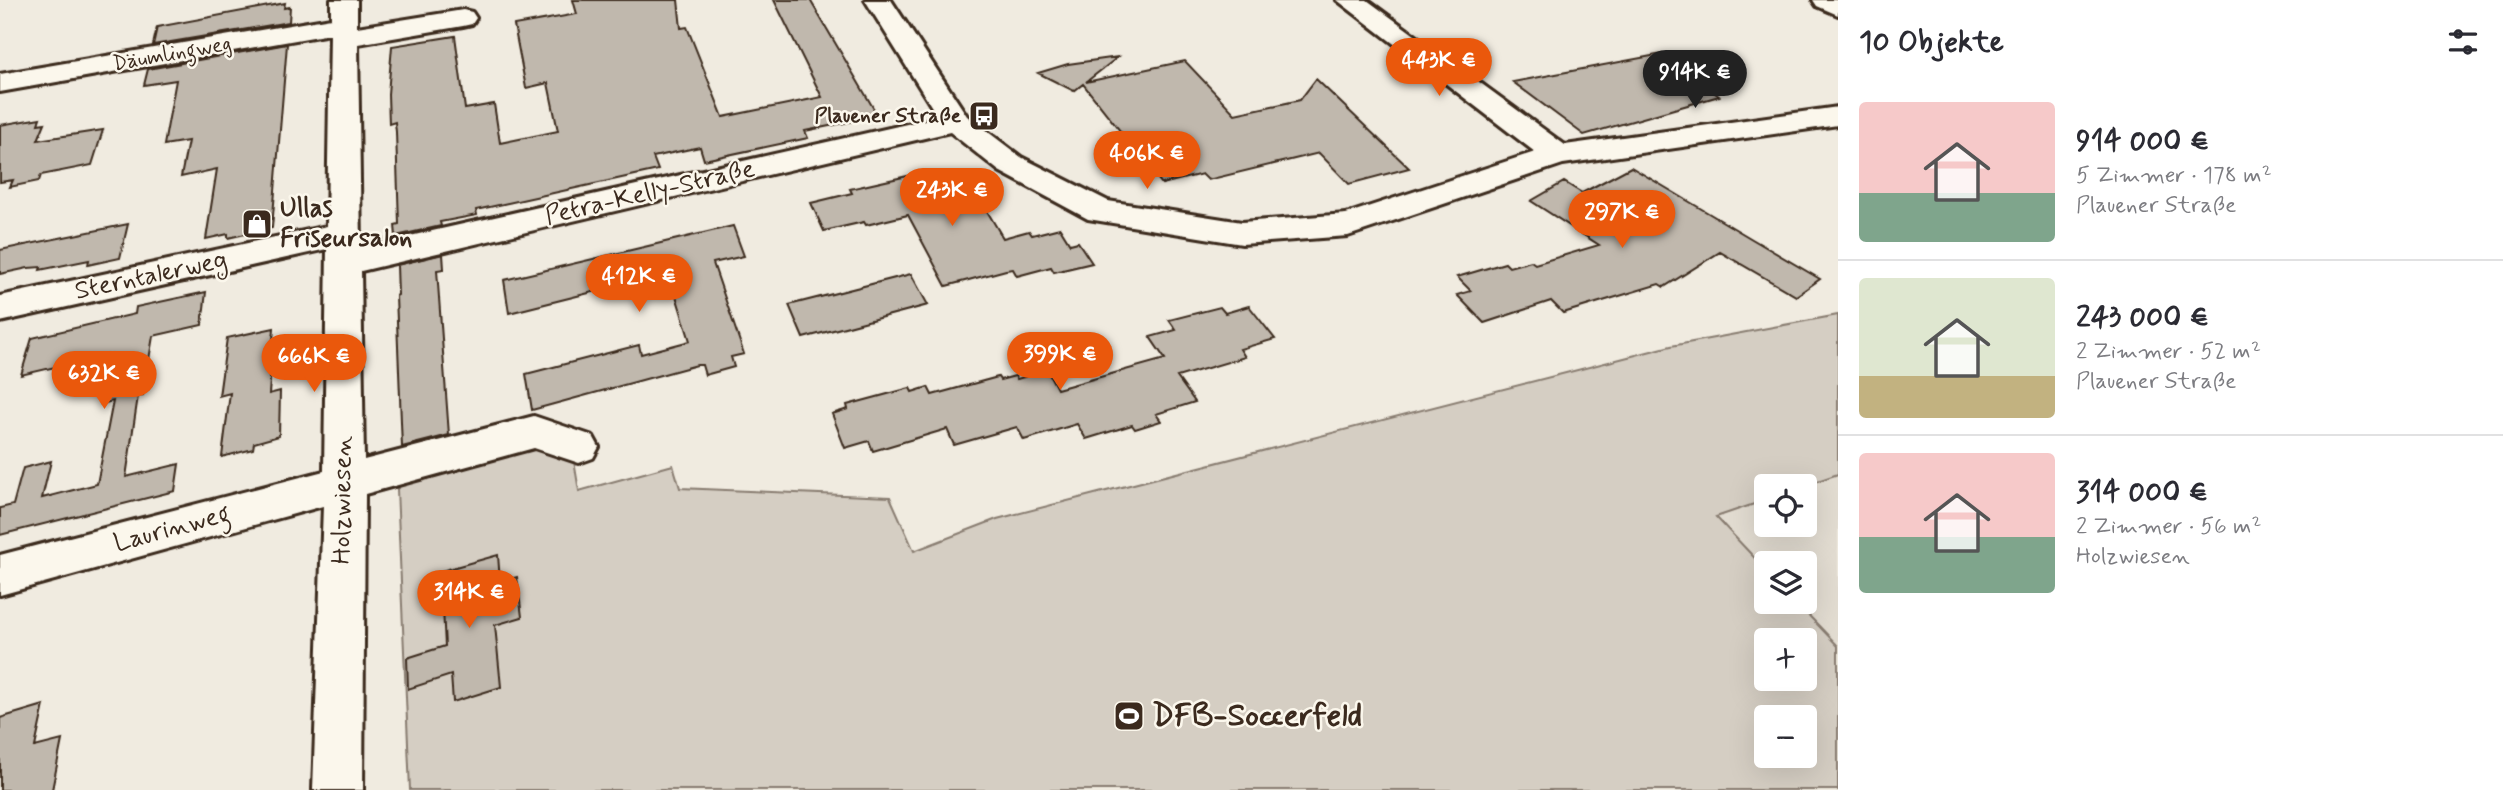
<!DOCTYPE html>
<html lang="de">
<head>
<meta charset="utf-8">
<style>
  body { margin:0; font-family:Mynerve,sans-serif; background:#f2f2f3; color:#2b2b33; height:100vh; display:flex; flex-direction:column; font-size:26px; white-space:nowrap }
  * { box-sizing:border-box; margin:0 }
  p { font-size:23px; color:#7c7c81 }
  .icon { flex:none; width:38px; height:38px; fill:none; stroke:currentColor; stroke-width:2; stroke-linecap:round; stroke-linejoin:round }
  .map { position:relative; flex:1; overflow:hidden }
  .drawer { display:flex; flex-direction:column; background:#fff; width:665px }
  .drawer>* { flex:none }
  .fabs { position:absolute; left:1754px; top:474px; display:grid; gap:14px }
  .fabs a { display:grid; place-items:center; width:63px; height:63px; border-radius:7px; background:#fff; box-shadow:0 7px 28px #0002; font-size:35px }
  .price { position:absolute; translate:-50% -60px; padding:0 16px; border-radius:24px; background:#ea580c; color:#fff; font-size:23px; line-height:46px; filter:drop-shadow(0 2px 4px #0008) }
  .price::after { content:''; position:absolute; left:50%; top:42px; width:21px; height:16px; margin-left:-10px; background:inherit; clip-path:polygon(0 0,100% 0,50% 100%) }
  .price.current { background:#222; color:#fff }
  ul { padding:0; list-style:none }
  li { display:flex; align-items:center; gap:21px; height:175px; padding:0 21px }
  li+li { border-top:2px solid #e1e1e2 }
  li span { display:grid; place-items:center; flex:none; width:196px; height:140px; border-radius:7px; color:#555 }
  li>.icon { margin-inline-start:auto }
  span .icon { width:84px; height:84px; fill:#fffc; stroke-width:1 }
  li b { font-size:30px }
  h2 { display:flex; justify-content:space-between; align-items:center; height:84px; padding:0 21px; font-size:30px }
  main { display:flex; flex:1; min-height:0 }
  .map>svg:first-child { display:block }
  .built { fill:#e2dcd1 }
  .green { fill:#d5cec3; stroke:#887c70; stroke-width:2; fill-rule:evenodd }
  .building { fill:#c0b8ad; stroke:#3b2a1e; stroke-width:2 }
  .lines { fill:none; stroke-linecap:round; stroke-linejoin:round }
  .minor-casing { stroke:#3b2a1e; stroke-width:6 }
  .minor { fill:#fbf7ec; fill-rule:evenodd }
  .labels { text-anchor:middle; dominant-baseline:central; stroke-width:5; stroke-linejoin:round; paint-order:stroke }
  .far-street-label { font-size:21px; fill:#3b2a1e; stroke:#fbf7ec }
  .far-poi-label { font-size:21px; font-weight:bold; fill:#3b2a1e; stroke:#fbf7ec; text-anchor:end }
  .street-label { font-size:26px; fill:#3b2a1e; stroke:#fbf7ec }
  .poi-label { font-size:26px; font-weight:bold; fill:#3b2a1e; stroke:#fbf7ec; text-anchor:start }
  .near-poi-label { font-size:32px; font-weight:bold; fill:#3b2a1e; stroke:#fbf7ec; text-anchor:start }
</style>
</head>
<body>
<main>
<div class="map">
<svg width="1838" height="790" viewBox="0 0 1838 790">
  <rect width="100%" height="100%" fill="#f0ebe0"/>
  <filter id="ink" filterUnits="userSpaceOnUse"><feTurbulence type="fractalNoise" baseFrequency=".0143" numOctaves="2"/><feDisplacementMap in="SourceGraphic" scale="14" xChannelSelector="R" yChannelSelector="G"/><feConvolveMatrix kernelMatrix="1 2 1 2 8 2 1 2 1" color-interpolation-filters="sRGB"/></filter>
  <g filter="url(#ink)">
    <path class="built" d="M1838 474V646L1796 602H1804V564H1766V570L1715 517 1766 500V525H1804L1803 486Z"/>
    <path class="green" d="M1838 315V474L1803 486H1766V500L1716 517 1766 570V602H1796L1838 646V790H410L397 489 407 479 536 444 574 461 579 491 673 465 680 488 890 497 914 551 997 519 1671 346ZM1766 640H1804V679H1766ZM1766 718H1804V756H1766Z"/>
    <path class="building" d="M573 0H678L681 28 687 27 723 117 822 97 774 0H810L878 116 805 131 808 138 704 160 700 147 653 157 658 170 476 210 477 215 440 222 441 226 396 236 395 225 399 224 396 132 395 122 389 124 388 94 392 46 455 36 465 109 494 104 500 143 558 131 548 83 526 88 514 25 577 14Z
      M285 3 284 8 290 7 289 22 153 45 157 27Z
      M287 44 272 228 228 238V234L206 239 217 169 181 177 188 141 164 145 176 80 144 85 148 69Z
      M1662 54 1719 96 1584 135 1513 82Z
      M1118 57 1086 82 1185 61 1235 114 1300 100 1316 79 1409 168 1349 184 1319 153 1208 180 1202 174 1162 184 1083 84 1074 91 1038 73 1068 64Z
      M40 118 38 124 45 123 38 140 103 130 92 165 41 175 39 181 10 187 13 180 0 182V125Z
      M1631 167 1752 239 1820 279 1796 296 1720 252 1664 287 1659 284 1563 313 1551 301 1484 323 1457 295 1471 291 1457 277 1505 263 1509 267 1531 261 1535 264 1599 245 1531 201 1564 182 1582 193Z
      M921 173 927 182 955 175 967 196 977 194 1003 238 1029 231 1032 235 1060 228 1070 244 1078 242 1092 263 1054 272 1051 267 1017 276 1013 269 1006 270 946 286 908 215 866 225 864 222 824 231 811 203 852 193 850 189Z
      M128 224 120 258 88 265 89 260 40 270 41 267 28 268 0 274V250Z
      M733 226 744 256 713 263 744 354 731 357 734 367 705 375 702 365H697L532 410 526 374 639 345 641 354 690 341 669 273 509 313 504 280Z
      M443 254 444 269 437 270 449 435 402 447 396 296 398 295 397 265Z
      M911 274 928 305 803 338 789 305Z
      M206 292 202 325 153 336 143 395 138 396 126 477 179 464 175 491 0 535V508L13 505 23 468 51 461 42 498 97 484 113 401 101 404 111 354 21 375 32 338 135 314 136 307Z
      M1249 306 1275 339 1240 349 1245 357 1177 377 1195 402 1156 414 1161 421 1135 429 1132 425 1086 439 1077 424 1024 440 1017 427 954 445 947 429 873 451 869 441 845 448 832 414 848 409 847 405 910 388 912 392 928 387 932 395 998 377 1000 380 1015 376 1017 379 1047 370 1057 389 1165 359 1150 337 1176 330 1169 320 1220 307 1225 313Z
      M274 328 269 394 280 391 279 436 254 443 253 449 222 457 230 393 219 396 227 338Z
      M498 555 500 582 517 577 522 617 495 625 501 687 453 702 451 675 408 689 407 658 445 646 441 571Z
      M44 705 35 747 62 740 52 790H0V718Z"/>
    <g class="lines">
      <g class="minor-casing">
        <path id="minor" d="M331 0H357V27L463 10 472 12 476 18 472 24 463 26 358 44 361 247 938 117 865 0H891L967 116 1021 157 1108 201 1242 222 1346 214 1535 152 1337 0H1367L1565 145 1838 107V125L1563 164 1348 236 1242 244 1088 219 999 171 950 132 361 271 364 460 534 416 593 436 599 447 593 458 579 463 534 448 365 494 363 790H313L323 506 0 595V555L324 471 327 249 0 322V296L327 226 330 34 0 92V74L331 18Z
          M1813 0H1838V15L1817 6Z"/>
      </g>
      <use href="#minor" class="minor"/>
    </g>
  </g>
  <defs>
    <g id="bus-square" transform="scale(1.575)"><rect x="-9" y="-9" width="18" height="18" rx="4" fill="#3b2a1e" stroke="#fbf7ec"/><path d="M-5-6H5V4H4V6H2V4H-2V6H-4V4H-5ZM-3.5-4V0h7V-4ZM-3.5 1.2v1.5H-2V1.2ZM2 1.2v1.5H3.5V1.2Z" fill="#fff"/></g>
    <g id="shop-square" transform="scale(1.575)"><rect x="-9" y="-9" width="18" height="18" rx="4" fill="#3b2a1e" stroke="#fbf7ec"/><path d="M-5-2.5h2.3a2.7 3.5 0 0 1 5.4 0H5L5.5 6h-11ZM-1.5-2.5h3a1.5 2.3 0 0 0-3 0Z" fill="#fff"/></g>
    <g id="stadium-square" transform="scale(1.575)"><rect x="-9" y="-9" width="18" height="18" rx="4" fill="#3b2a1e" stroke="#fbf7ec"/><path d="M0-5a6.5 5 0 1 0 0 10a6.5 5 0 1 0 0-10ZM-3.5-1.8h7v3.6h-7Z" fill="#fff"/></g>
  </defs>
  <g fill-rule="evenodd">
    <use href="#bus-square" x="984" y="116"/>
    <use href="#shop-square" x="257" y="224"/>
    <use href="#stadium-square" x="1129" y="716"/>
  </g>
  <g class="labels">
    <g class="far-street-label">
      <text transform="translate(172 54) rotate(-10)">Däumlingweg</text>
    </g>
    <g class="far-poi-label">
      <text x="961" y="116">Plauener Straße</text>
    </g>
    <g class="street-label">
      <text transform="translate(650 193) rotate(-13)">Petra-Kelly-Straße</text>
      <text transform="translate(151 276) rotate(-12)">Sterntalerweg</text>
      <text transform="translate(343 500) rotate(-89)">Holzwiesen</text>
      <text transform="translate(172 529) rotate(-15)">Laurinweg</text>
    </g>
    <g class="poi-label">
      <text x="280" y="209">Ullas<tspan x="280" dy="30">Friseursalon</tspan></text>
    </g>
    <g class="near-poi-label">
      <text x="1152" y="716">DFB-Soccerfeld</text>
    </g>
  </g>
</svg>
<div class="fabs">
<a><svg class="icon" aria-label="locate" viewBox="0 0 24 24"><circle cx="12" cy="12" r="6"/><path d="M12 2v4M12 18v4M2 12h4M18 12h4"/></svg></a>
<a><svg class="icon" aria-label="layers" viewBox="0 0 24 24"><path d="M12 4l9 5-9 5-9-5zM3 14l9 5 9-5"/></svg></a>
<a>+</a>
<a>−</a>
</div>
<b class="price" style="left:1439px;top:98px">443K €</b>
<b class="price current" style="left:1695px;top:110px">914K €</b>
<b class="price" style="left:1147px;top:191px">406K €</b>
<b class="price" style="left:952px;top:228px">243K €</b>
<b class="price" style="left:1622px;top:250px">297K €</b>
<b class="price" style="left:639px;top:314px">412K €</b>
<b class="price" style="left:1060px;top:392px">399K €</b>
<b class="price" style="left:314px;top:394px">666K €</b>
<b class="price" style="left:104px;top:411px">632K €</b>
<b class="price" style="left:469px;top:630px">314K €</b>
</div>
<section class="drawer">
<h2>10 Objekte<svg class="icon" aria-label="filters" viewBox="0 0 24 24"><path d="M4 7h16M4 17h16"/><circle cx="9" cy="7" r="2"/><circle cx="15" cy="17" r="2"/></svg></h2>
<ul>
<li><span style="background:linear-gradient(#f6c9c9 65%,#7fa58c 0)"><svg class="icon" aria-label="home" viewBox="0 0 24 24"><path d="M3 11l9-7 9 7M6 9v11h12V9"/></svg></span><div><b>914 000 €</b><p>5 Zimmer · 178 m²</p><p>Plauener Straße</p></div></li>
<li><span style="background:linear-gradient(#dfe7d0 70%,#c2b280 0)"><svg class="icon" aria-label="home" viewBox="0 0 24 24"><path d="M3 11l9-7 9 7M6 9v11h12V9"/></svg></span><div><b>243 000 €</b><p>2 Zimmer · 52 m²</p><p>Plauener Straße</p></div></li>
<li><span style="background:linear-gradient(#f6c9c9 60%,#7fa58c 0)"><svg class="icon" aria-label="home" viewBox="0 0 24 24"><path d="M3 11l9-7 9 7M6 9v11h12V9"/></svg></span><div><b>314 000 €</b><p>2 Zimmer · 56 m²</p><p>Holzwiesen</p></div></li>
</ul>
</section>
</main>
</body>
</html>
